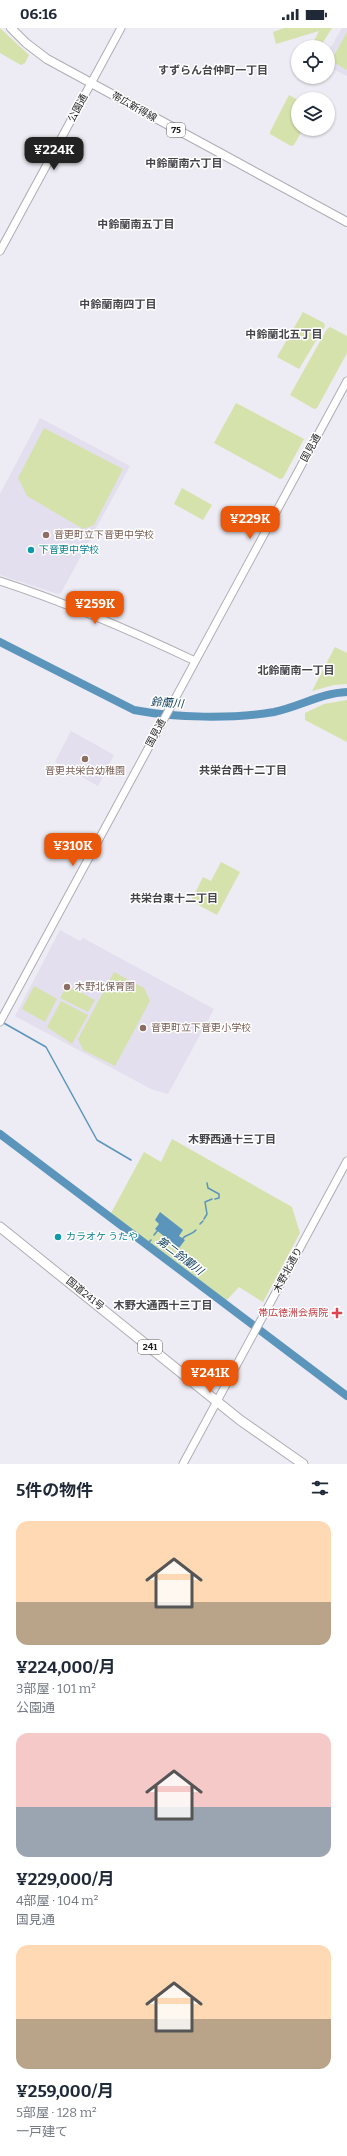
<!DOCTYPE html>
<html lang="ja">
<head>
<meta charset="utf-8">
<style>
  body { margin:0; font-family:Bitter,"Noto Sans JP",serif; background:#f2f2f3; color:#1f2937; height:100vh; display:flex; flex-direction:column; font-size:15px; white-space:nowrap }
  * { box-sizing:border-box; margin:0 }
  p { font-size:13px; color:#747a83 }
  .icon { flex:none; width:22px; height:22px; fill:none; stroke:currentColor; stroke-width:2; stroke-linecap:round; stroke-linejoin:round }
  .map { position:relative; height:1436px; overflow:hidden }
  .drawer { display:flex; flex-direction:column; background:#fff; flex:1 }
  .drawer>* { flex:none }
  .controls { position:absolute; left:291px; top:12px; display:grid; gap:8px }
  .controls a { display:grid; place-items:center; width:44px; height:44px; border-radius:50%; background:#fff; box-shadow:0 1px 3px #0004; font-size:20px }
  .price { position:absolute; translate:-50% -34px; padding:0 9px; border-radius:8px; background:#ea580c; color:#fff; font-size:13px; line-height:26px; filter:drop-shadow(0 1px 2px #0008) }
  .price::after { content:''; position:absolute; left:50%; top:24px; width:12px; height:9px; margin-left:-6px; background:inherit; clip-path:polygon(0 0,100% 0,50% 100%) }
  .price.on { background:#222; color:#fff }
  ul { padding:0; list-style:none }
  li { display:grid; align-content:center; gap:8px; height:212px; padding:0 16px }
  li span { display:grid; place-items:center; height:124px; border-radius:12px; color:#555 }
  li>.icon { margin-inline-start:auto }
  span .icon { width:72px; height:72px; fill:#fffc; stroke-width:1 }
  li b { font-size:17px }
  h2 { display:flex; justify-content:space-between; align-items:center; height:48px; padding:0 16px; font-size:17px }
  .status { display:flex; justify-content:space-between; align-items:center; height:28px; padding:0 20px; background:#fff; direction:ltr }
  .status svg { height:11px; fill:currentColor }
  .map>svg:first-child { display:block }
  .built { fill:#e3dfee }
  .green { fill:#d5e2ac }
  .water { fill:#5b95bc }
  .lines { fill:none; stroke-linecap:round; stroke-linejoin:round }
  .stream { stroke:#5b95bc; stroke-width:1.5 }
  .river { stroke:#5b95bc; stroke-width:8 }
  .secondary-casing { stroke:#afadb5; stroke-width:9 }
  .primary-casing { stroke:#afadb5; stroke-width:10 }
  .highway-casing { stroke:#afadb5; stroke-width:11 }
  .secondary { stroke:#fff; stroke-width:7 }
  .primary { stroke:#fff; stroke-width:8 }
  .highway { stroke:#fff; stroke-width:9 }
  .education-dot { fill:#8d6e63; stroke:#fff; stroke-width:1.5 }
  .culture-dot { fill:#0f9aa8; stroke:#fff; stroke-width:1.5 }
  .health-dot { fill:#e0444e; stroke:#fff; stroke-width:1.5 }
  .labels { text-anchor:middle; dominant-baseline:central; stroke-width:3; stroke-linejoin:round; paint-order:stroke }
  .shield { fill:#fff; stroke:#626163; stroke-width:1 }
  .shield-label { font-size:9px; font-weight:bold; fill:#1e1d20 }
  .street-label { font-size:10px; fill:#1e1d20; stroke:#fff }
  .education-label { font-size:10px; fill:#785e54; stroke:#fff; text-anchor:start }
  .culture-label { font-size:10px; fill:#0d838f; stroke:#fff; text-anchor:start }
  .health-label { font-size:10px; fill:#be3a42; stroke:#fff; text-anchor:end }
  .neighbourhood-label { font-size:11px; font-weight:bold; fill:#46444b; stroke:#fff }
  .water-label { font-size:11px; font-style:italic; fill:#11405c; stroke:#fff }
</style>
</head>
<body>
<div class="status"><b>06:16</b><svg viewBox="0 0 49 12"><path d="M0 12V9h3v3zM5 12V6h3v6zM10 12V3h3v9zM15 12V0h3v12zM26 1h20v11H26zM47 4h2v5h-2z"/></svg></div>
<div class="map">
<svg width="347" height="1436" viewBox="0 0 347 1436">
  <rect width="100%" height="100%" fill="#edebf3"/>
  <path class="built" d="M342 0H347V48L328 39V24Z
    M40 390 130 438 61 565 58 566 0 547V466Z
    M71 703 114 727 98 758 55 734Z
    M60 902 80 913 83 910 214 981 168 1066 151 1061 15 988Z"/>
  <path class="green" d="M0 0 29 27 25 35 21 37 0 25Z
    M284 0H332L320 19H311L319 3 276 16 273 4Z
    M347 4V42L331 33Z
    M289 67 298 72V101H303L294 117 291 118 270 106V104Z
    M303 284 324 295 325 298 299 341 277 329Z
    M330 299 347 308V325L317 380 314 381 290 367 327 301Z
    M236 375 304 411 283 450 280 451 214 415Z
    M44 400 123 441 94 497 83 501 27 468 18 450Z
    M182 460 212 477 203 492 174 476Z
    M335 619 347 625V656L334 657 312 663Z
    M347 672V714L305 692V685L324 676Z
    M221 834 240 844 217 887 191 873 203 849 211 853Z
    M114 944 144 960 150 973 115 1038 83 1022 78 1011Z
    M67 957 95 972 88 984 60 970Z
    M34 958 57 971 45 994 22 981Z
    M61 973 88 987 72 1016 47 999Z
    M172 1111 292 1179 300 1205 263 1274 239 1259 225 1274 110 1187 144 1124 161 1134Z"/>
  <path class="water" d="M160 1184 183 1202 179 1208 185 1212 179 1220 155 1201 159 1196 155 1192Z"/>
  <g class="lines">
    <path class="stream" d="M2 994 46 1019 97 1112 131 1132
      M207 1155 208 1160 219 1166V1170L215 1171
      M204 1191 207 1186 205 1174 212 1171
      M200 1196 203 1193
      M154 1207 158 1202
      M182 1211C186 1206 192 1207 196 1202
      M146 1217 151 1212"/>
    <path class="river" d="M0 614 134 682C176 690 232 691 274 684 299 679 321 665 347 664
      M0 1106 347 1368"/>
    <g class="secondary-casing">
      <path id="secondary" d="M0 223 121 0
        M0 553C68 575 130 602 195 633
        M0 994 347 353
        M183 1436 347 1133"/>
    </g>
    <g class="primary-casing">
      <path id="primary" d="M11 0 26 15 47 31 347 194"/>
    </g>
    <g class="highway-casing">
      <path id="highway" d="M0 1199 240 1392 303 1436"/>
    </g>
    <use href="#secondary" class="secondary"/>
    <use href="#primary" class="primary"/>
    <use href="#highway" class="highway"/>
  </g>
  <g class="education-dot">
    <circle cx="46" cy="507" r="4"/>
    <circle cx="85" cy="731" r="4"/>
    <circle cx="67" cy="959" r="4"/>
    <circle cx="143" cy="1000" r="4"/>
  </g>
  <g class="culture-dot">
    <circle cx="31" cy="522" r="4"/>
    <circle cx="58" cy="1209" r="4"/>
  </g>
  <path class="health-dot" d="M335 1279h4v4h4v4h-4v4h-4v-4h-4v-4h4z"/>
  <g class="labels">
    <g class="shield">
      <rect x="167" y="95" width="18" height="14" rx="3"/>
      <rect x="138" y="1312" width="24" height="14" rx="3"/>
    </g>
    <g class="shield-label">
      <text x="176" y="102">75</text>
      <text x="150" y="1319">241</text>
    </g>
    <g class="street-label">
      <text transform="translate(134 79) rotate(29)">帯広新得線</text>
      <text transform="translate(78 80) rotate(-62)">公園通</text>
      <text transform="translate(311 420) rotate(-61)">国見通</text>
      <text transform="translate(156 705) rotate(-62)">国見通</text>
      <text transform="translate(288 1242) rotate(-62)">木野北通り</text>
      <text transform="translate(85 1266) rotate(39)">国道241号</text>
    </g>
    <g class="education-label">
      <text x="54" y="507">音更町立下音更中学校</text>
      <text x="85" y="743" text-anchor="middle">音更共栄台幼稚園</text>
      <text x="75" y="959">木野北保育園</text>
      <text x="151" y="1000">音更町立下音更小学校</text>
    </g>
    <g class="culture-label">
      <text x="39" y="522">下音更中学校</text>
      <text x="66" y="1209">カラオケ うたや</text>
    </g>
    <g class="health-label">
      <text x="328" y="1285">帯広徳洲会病院</text>
    </g>
    <g class="neighbourhood-label">
      <text x="213" y="42">すずらん台仲町一丁目</text>
      <text x="184" y="135">中鈴蘭南六丁目</text>
      <text x="136" y="196">中鈴蘭南五丁目</text>
      <text x="118" y="276">中鈴蘭南四丁目</text>
      <text x="284" y="306">中鈴蘭北五丁目</text>
      <text x="296" y="642">北鈴蘭南一丁目</text>
      <text x="243" y="742">共栄台西十二丁目</text>
      <text x="174" y="870">共栄台東十二丁目</text>
      <text x="232" y="1111">木野西通十三丁目</text>
      <text x="163" y="1277">木野大通西十三丁目</text>
    </g>
    <g class="water-label">
      <text transform="translate(167 675) rotate(4)">鈴蘭川</text>
      <text transform="translate(180 1228) rotate(37)">第二鈴蘭川</text>
    </g>
  </g>
</svg>
<div class="controls">
<a><svg class="icon" aria-label="locate" viewBox="0 0 24 24"><circle cx="12" cy="12" r="6"/><path d="M12 2v4M12 18v4M2 12h4M18 12h4"/></svg></a>
<a><svg class="icon" aria-label="layers" viewBox="0 0 24 24"><path d="M12 4l9 5-9 5-9-5zM3 14l9 5 9-5"/></svg></a>
</div>
<b class="price on" style="left:54px;top:143px">¥224K</b>
<b class="price" style="left:250px;top:512px">¥229K</b>
<b class="price" style="left:95px;top:597px">¥259K</b>
<b class="price" style="left:73px;top:839px">¥310K</b>
<b class="price" style="left:210px;top:1366px">¥241K</b>
</div>
<section class="drawer">
<h2>5件の物件<svg class="icon" aria-label="filters" viewBox="0 0 24 24"><path d="M4 7h16M4 17h16"/><circle cx="9" cy="7" r="2"/><circle cx="15" cy="17" r="2"/></svg></h2>
<ul>
<li><span style="background:linear-gradient(#ffd9b3 65%,#b9a48a 0)"><svg class="icon" aria-label="home" viewBox="0 0 24 24"><path d="M3 11l9-7 9 7M6 9v11h12V9"/></svg></span><div><b>¥224,000/月</b><p>3部屋 · 101 m²</p><p>公園通</p></div></li>
<li><span style="background:linear-gradient(#f6c9c9 60%,#9aa5b1 0)"><svg class="icon" aria-label="home" viewBox="0 0 24 24"><path d="M3 11l9-7 9 7M6 9v11h12V9"/></svg></span><div><b>¥229,000/月</b><p>4部屋 · 104 m²</p><p>国見通</p></div></li>
<li><span style="background:linear-gradient(#ffd9b3 60%,#b9a48a 0)"><svg class="icon" aria-label="home" viewBox="0 0 24 24"><path d="M3 11l9-7 9 7M6 9v11h12V9"/></svg></span><div><b>¥259,000/月</b><p>5部屋 · 128 m²</p><p>一戸建て</p></div></li>
</ul>
</section>
</body>
</html>
